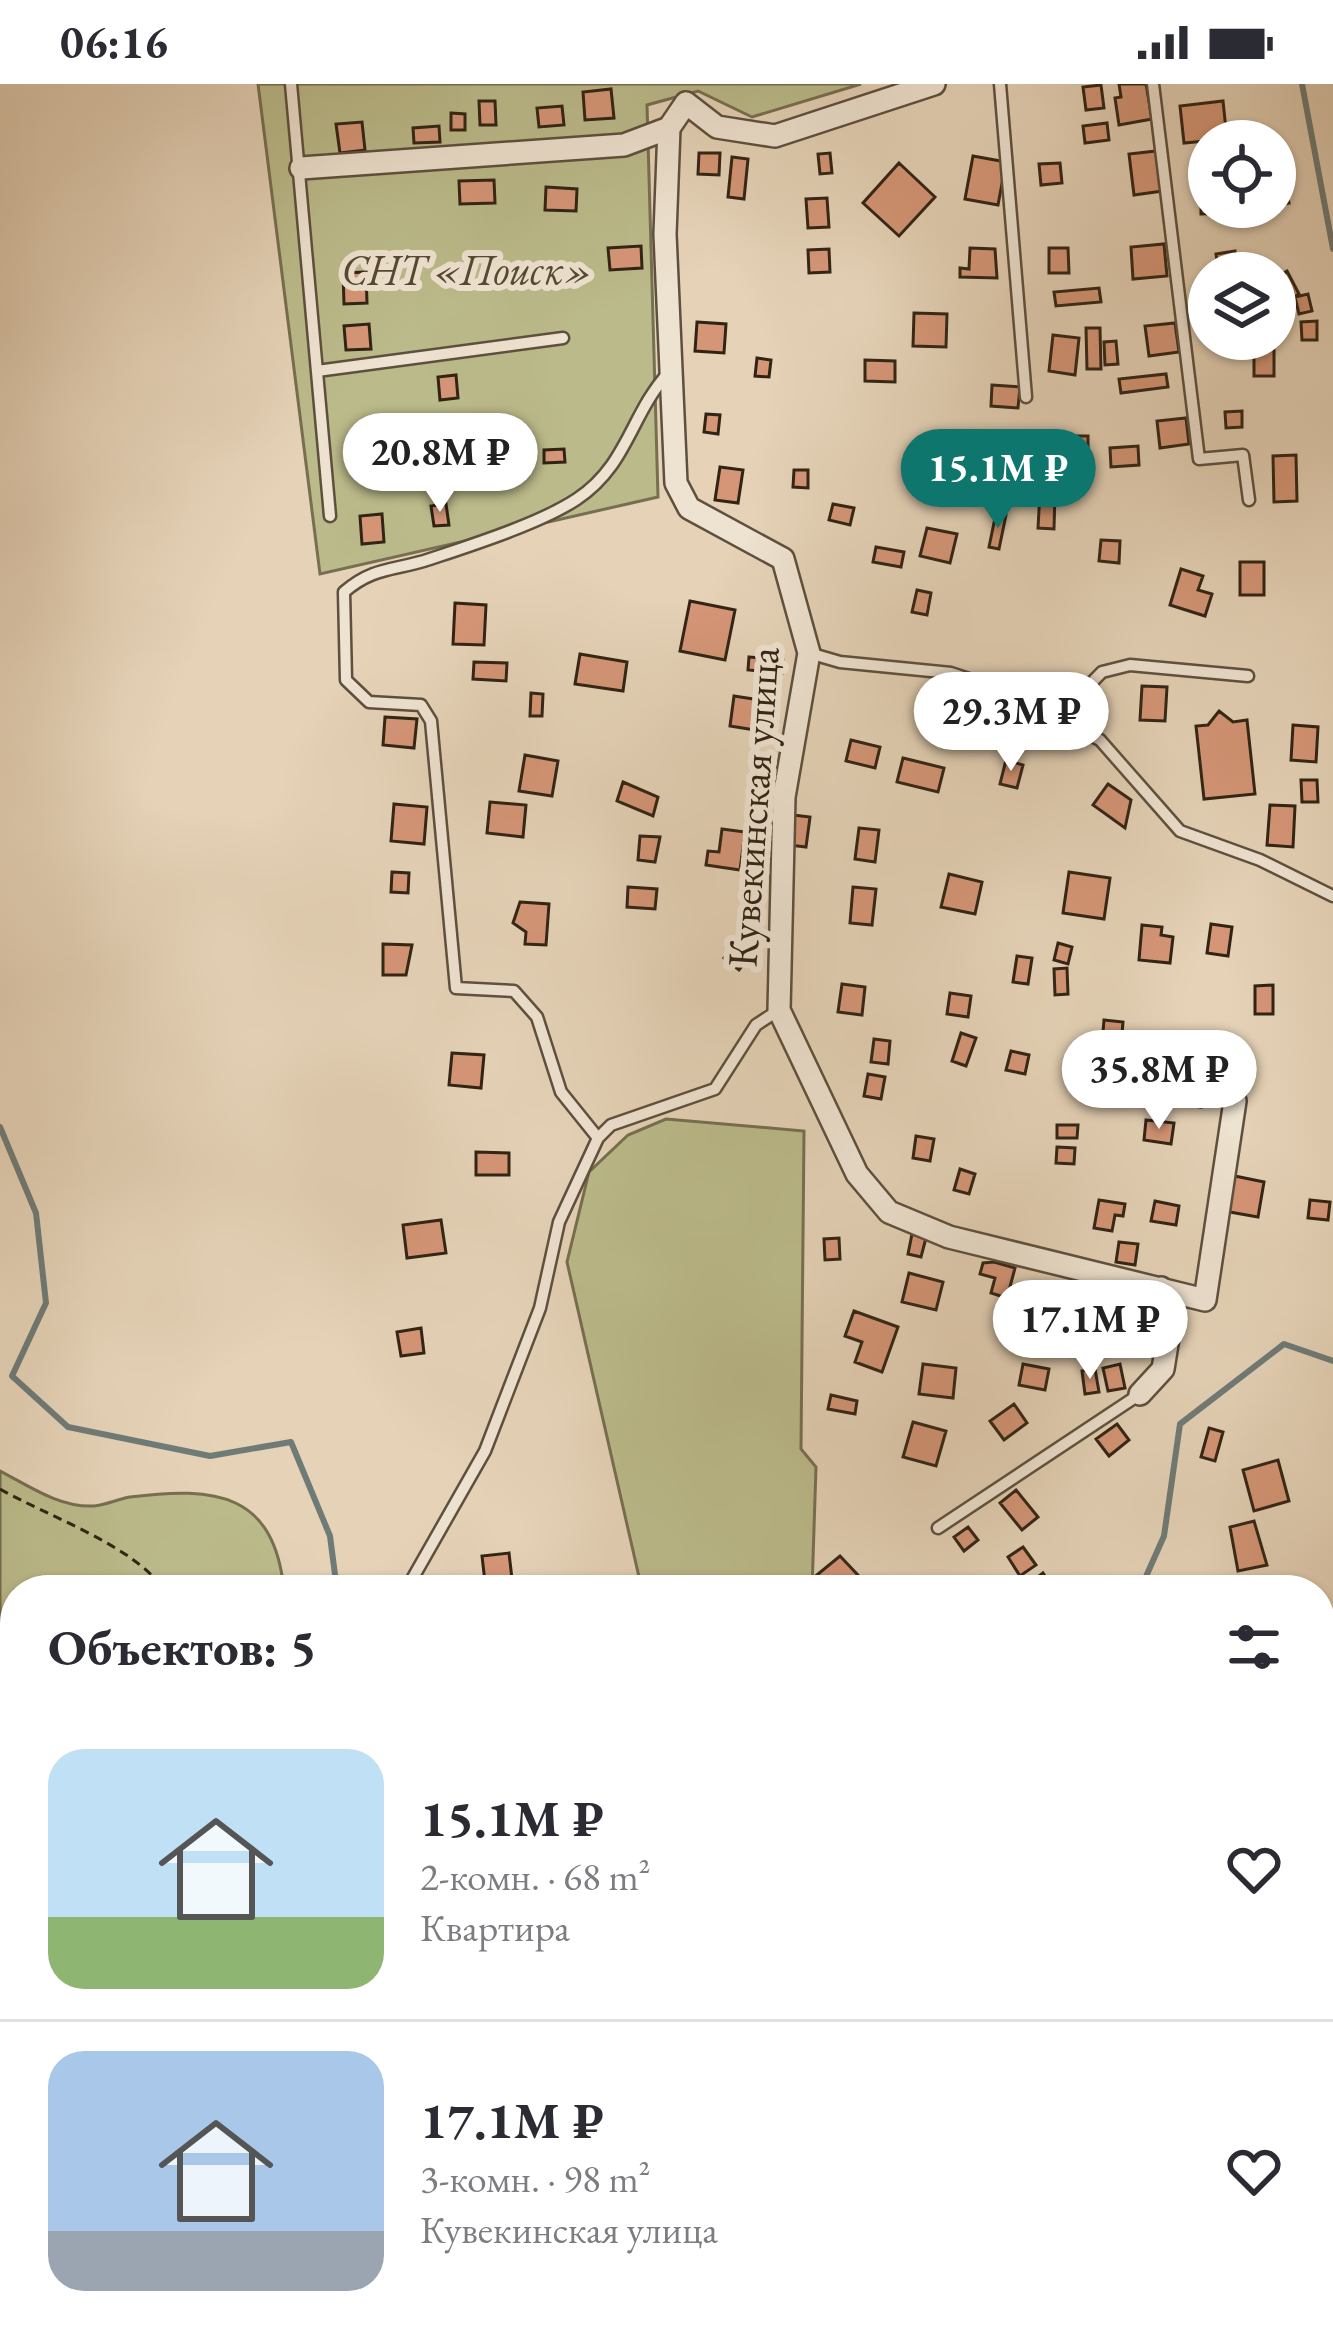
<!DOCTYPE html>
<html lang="ru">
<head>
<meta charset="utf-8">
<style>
  body { margin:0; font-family:"EB Garamond",serif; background:#f7f7f7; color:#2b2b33; height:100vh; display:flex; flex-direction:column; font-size:45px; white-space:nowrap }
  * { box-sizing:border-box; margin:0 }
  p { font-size:39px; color:#7c7c81 }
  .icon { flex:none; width:66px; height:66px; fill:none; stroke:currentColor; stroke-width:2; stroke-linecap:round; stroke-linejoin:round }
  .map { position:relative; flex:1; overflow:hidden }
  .panel { position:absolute; left:0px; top:1491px; width:1335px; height:771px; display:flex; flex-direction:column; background:#fff; border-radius:48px 48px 0 0; box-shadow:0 3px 9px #0004 }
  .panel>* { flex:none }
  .buttons { position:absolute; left:1188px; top:36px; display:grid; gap:24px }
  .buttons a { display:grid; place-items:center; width:108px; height:108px; border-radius:50%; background:#fff; box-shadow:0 3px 9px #0004; font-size:60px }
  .price { position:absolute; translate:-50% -102px; padding:0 27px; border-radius:42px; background:#fff; color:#222; font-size:39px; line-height:78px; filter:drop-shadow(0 3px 6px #0008) }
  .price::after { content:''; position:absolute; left:50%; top:72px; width:36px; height:27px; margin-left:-18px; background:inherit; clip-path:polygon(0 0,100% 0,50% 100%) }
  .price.current { background:#0f766e; color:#fff }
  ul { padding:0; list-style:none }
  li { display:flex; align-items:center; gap:36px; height:300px; padding:0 48px }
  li+li { border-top:3px solid #e1e1e2 }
  li span { display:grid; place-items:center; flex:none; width:336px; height:240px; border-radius:36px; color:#555 }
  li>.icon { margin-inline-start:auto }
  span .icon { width:144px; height:144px; fill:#fffc; stroke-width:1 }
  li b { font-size:51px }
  h2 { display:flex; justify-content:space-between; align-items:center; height:144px; padding:0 48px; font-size:51px }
  .status { display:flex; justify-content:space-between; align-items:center; height:84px; padding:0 60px; background:#fff; direction:ltr }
  .status svg { height:33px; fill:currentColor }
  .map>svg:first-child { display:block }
  .green { fill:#bbba8a; stroke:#766f50; stroke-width:3 }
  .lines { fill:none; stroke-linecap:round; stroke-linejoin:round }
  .stream { stroke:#6f7b77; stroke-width:6 }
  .building { fill:#d59677; stroke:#312415; stroke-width:3 }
  .lane-casing { stroke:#5e503e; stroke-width:15 }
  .street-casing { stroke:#5e503e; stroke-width:26 }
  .path { stroke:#312415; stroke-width:3; stroke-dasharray:9 6; stroke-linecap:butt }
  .lane { stroke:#eee2d0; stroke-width:10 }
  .street { stroke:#eee2d0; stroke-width:21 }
  .labels { text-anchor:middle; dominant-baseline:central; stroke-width:12; stroke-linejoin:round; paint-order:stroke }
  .park-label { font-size:42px; font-style:italic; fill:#544a32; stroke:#eee2d0 }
  .street-label { font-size:42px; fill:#312415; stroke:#eee2d0 }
</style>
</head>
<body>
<div class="status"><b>06:16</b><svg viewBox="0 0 49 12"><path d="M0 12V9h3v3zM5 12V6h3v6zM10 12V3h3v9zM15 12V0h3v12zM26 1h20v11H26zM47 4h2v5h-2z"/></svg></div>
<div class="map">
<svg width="1333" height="2260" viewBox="0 0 1333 2260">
  <rect width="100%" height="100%" fill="#e5d2b7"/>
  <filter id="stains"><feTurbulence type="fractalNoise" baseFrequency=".00167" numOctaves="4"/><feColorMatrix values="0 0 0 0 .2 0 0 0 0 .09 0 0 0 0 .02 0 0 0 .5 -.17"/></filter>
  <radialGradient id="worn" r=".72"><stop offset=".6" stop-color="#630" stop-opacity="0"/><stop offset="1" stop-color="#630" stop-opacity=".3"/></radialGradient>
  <path class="green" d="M258 0H861L752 33 698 7 647 21 658 413 320 490Z
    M666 1035 804 1047 801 1365 816 1383 812 1506H642L567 1178 589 1088 628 1051Z
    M0 1387C29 1402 60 1424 94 1422 106 1421 118 1415 130 1413 216 1402 274 1409 284 1506H15V2247H642L654 2260H0Z"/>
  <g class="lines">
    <path class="stream" d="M1302 0 1333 165
      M0 1043 36 1129 46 1219 12 1292 68 1343 210 1372 291 1358 330 1452 337 1506
      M1140 1506 1164 1452 1180 1340 1284 1260 1333 1277"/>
  </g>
  <path class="building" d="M1119 0H1146L1152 35 1119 41 1115 14 1121 13Z
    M1101 1 1104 24 1086 26 1083 3Z
    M611 5 614 34 585 36 583 8Z
    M479 17H495L496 41H480Z
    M1223 17 1227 55 1184 59 1180 22Z
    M562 22 564 41 539 43 537 24Z
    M451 29 465 30V46H451Z
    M362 38 365 66 340 69 336 40Z
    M1107 39 1109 56 1085 59 1083 42Z
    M439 42 440 58 414 59 413 44Z
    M1165 66 1170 106 1134 111 1129 70Z
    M699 69H720L719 91 698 90Z
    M830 69 832 89 820 90 818 70Z
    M973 72 1006 78 998 121 965 115Z
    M732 73 748 75 744 115 728 113Z
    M899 79 935 113 899 152 863 119Z
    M1060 79 1062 99 1041 101 1039 80Z
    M494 96 495 119 460 120 459 97Z
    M1201 96H1209V123H1231V129L1201 130Z
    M1285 101 1289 119 1275 122V103Z
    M546 103 577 105 576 127 545 126Z
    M827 114 829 143 808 144 806 115Z
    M1164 160 1167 192 1133 195 1131 163Z
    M641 162 642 184 610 186 608 164Z
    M970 164 995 165 997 194 960 193V184L969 185Z
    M1049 164H1068L1069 189H1049Z
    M829 165 830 188 809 189 808 166Z
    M1235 167 1238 189H1219L1216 170Z
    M1287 187 1299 210 1289 216 1276 193Z
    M366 188 367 219 344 220 343 189Z
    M1099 204 1101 218 1056 222 1054 208Z
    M1308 210 1312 227 1299 230 1295 213Z
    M914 229 947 230 946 263 913 262Z
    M1317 237V256H1302L1301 238Z
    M697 238 726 240 724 269 695 267Z
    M1175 239 1179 268 1149 272 1145 242Z
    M369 240 371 265 346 266 344 242Z
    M1086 244H1100L1101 285H1087Z
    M1053 251 1079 254 1075 291 1049 287Z
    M1116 257 1118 280 1105 281 1104 258Z
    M1241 263H1274V292H1254V271L1241 272Z
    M757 274 771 276 769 293 755 292Z
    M865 276 895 277V298L865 297Z
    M1166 290 1168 303 1121 309 1119 295Z
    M456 291 458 314 440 316 438 293Z
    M992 301 1020 303 1018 324 991 322Z
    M1242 327V343L1226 344 1225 328Z
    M706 330 720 331 718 350 704 348Z
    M1186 334 1189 360 1160 364 1157 337Z
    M962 348 983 351 980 371 959 368Z
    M1065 352H1088V389H1065Z
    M1138 362 1139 381 1111 383 1110 364Z
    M564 365 565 378 544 379V366Z
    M1296 371 1297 417 1274 418 1273 372Z
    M720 383 743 386 738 419 715 416Z
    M794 386H808V404L793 403Z
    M1040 408 1055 409 1054 445 1038 444Z
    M446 420 449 441 434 442 431 422Z
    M833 420 854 424 850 441 829 436Z
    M996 429 1006 431 999 465 989 463Z
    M382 430 384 458 362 460 360 432Z
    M927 444 957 450 950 479 920 472Z
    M1101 456 1120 457 1119 479 1099 477Z
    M876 463 904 468 901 483 873 478Z
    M1240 478H1264V511H1240Z
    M1181 485 1203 492 1198 506 1212 510 1205 532 1170 521Z
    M917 506 931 509 927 531 912 528Z
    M690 517 735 526 725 576 680 567Z
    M455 519 486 521 484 561 453 560Z
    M580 570 627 578 623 607 575 600Z
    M749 573 783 576 782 589 748 586Z
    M474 578 507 579 506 597 473 595Z
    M1142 602 1167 603 1165 637 1140 636Z
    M531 609 543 610 542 632H530Z
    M734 612 760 616 755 646 730 642Z
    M1219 627 1233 638 1247 636 1255 710 1204 715 1196 642 1208 641Z
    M385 633 417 635 414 664 383 661Z
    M1293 641 1318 643 1316 678 1291 676Z
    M851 656 880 663 875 684 846 677Z
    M525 671 558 677 552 712 519 707Z
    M903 674 944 684 938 708 897 698Z
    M1006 676 1023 681 1017 704 1000 700Z
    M1301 696H1317L1318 718H1302Z
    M623 698 658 713 653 732 617 717Z
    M1108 700 1131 716 1125 744 1093 721Z
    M490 718 526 721 523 753 487 749Z
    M394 720 427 723 424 760 391 757Z
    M1270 721 1295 722 1293 763 1267 761Z
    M793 731 810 733 806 763 789 761Z
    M859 744 879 746 875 778 855 775Z
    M722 745 745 748 740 786 706 781 708 767 719 768Z
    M640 752 660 753 655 778 638 776Z
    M392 788 409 789 408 809 391 808Z
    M1069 788 1110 794 1104 835 1063 829Z
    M949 790 982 798 975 830 941 823Z
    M628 803 657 805 655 825 627 823Z
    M853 803 876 805 872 841 850 839Z
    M520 818 549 820 546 861 525 860 526 848 513 839Z
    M1211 840 1232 843 1228 872 1207 869Z
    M1142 841 1162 843 1161 851 1173 853 1170 879 1139 876Z
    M735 859 750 872 739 886 724 874Z
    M1058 859 1072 863 1068 880 1054 876Z
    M383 860 412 861 406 891H383Z
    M1017 872 1032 874 1028 900 1013 898Z
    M1067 884 1068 910 1055 911 1054 885Z
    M842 900 865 903 862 931 838 928Z
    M1273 901V930H1255V902Z
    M950 909 971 912 968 933 947 930Z
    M1104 936 1123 938 1121 962 1102 960Z
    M961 949 976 954 966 982 952 977Z
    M874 955 890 957 888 980 871 978Z
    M1183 966 1215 969 1214 990 1181 987Z
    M1011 967 1029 971 1025 990 1006 986Z
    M452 969 484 971 481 1004 449 1001Z
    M868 990 885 993 881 1015 864 1012Z
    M1172 1002 1203 1006 1201 1023 1170 1019Z
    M1146 1036 1174 1039 1171 1060 1144 1056Z
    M1057 1041H1078L1077 1054H1057Z
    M916 1052 934 1055 930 1077 913 1074Z
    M1057 1063 1075 1064 1074 1080 1056 1079Z
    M476 1068 509 1069V1091H476Z
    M960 1085 975 1090 969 1110 954 1106Z
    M1230 1091 1264 1098 1258 1133 1224 1127Z
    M1099 1116 1125 1120 1123 1132 1115 1131 1112 1147 1094 1144Z
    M1310 1116 1330 1118 1328 1136 1308 1134Z
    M1155 1117 1179 1122 1176 1141 1151 1137Z
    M441 1136 446 1169 407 1174 403 1141Z
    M912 1150 926 1154 921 1173 908 1170Z
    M839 1154 840 1175 825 1176 824 1155Z
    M1119 1158 1138 1160 1135 1181 1116 1178Z
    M994 1178 1015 1184 1007 1214 991 1209 995 1194 980 1190 983 1179Z
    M909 1189 943 1198 936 1226 902 1218Z
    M1088 1190 1110 1197 1104 1218 1081 1211Z
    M854 1227 898 1243 882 1288 855 1278 862 1258 845 1252Z
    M1007 1238 1024 1241 1021 1256 1004 1253Z
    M421 1244 424 1269 401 1272 397 1248Z
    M923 1280 956 1284 953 1314 919 1310Z
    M1023 1280 1049 1285 1045 1306 1019 1301Z
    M1120 1280 1125 1304 1108 1307 1103 1284Z
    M1095 1285 1099 1308 1085 1310 1082 1287Z
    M831 1311 857 1317 855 1330 828 1325Z
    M1014 1320 1027 1339 1004 1356 990 1337Z
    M913 1338 946 1347 936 1382 903 1373Z
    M1117 1340 1129 1356 1109 1372 1096 1355Z
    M1209 1344 1223 1348 1215 1377 1201 1373Z
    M1278 1376 1289 1417 1254 1427 1243 1386Z
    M1016 1406 1038 1433 1022 1446 1000 1419Z
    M1254 1437 1267 1481 1238 1487 1230 1443Z
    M968 1443 978 1456 964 1467 954 1453Z
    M1023 1463 1036 1481 1020 1492 1008 1473Z
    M509 1469 512 1495 485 1498 482 1472Z
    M840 1472 872 1506H822L812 1495Z
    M1043 1489 1055 1506H1029L1026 1502Z
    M1229 1493 1232 1506H1197L1196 1501Z
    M699 2247H717L723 2256 702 2260 695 2250Z
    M781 2247H814L825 2259 783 2260 787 2255Z"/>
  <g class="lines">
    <g class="lane-casing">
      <path id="lane" d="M291 0 330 432
        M1000 0 1026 313
        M1153 0 1199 375 1243 371 1249 416
        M317 287 563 254
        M809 569 840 578 951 589 1002 606 1100 656 1180 747 1260 776 1333 812
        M1057 634 1102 588 1130 581 1248 592
        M598 1054 561 1008 537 933 514 907 456 904 431 637 421 621 369 618 346 596 344 508C374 482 395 487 430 475 472 461 541 439 577 415 628 381 630 331 669 288
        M938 1444 1140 1310
        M406 1506 485 1367 540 1224 559 1138 598 1054 611 1041 715 1005 756 941 779 926
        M898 2247 903 2260
        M1033 2247 1039 2260"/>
    </g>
    <g class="street-casing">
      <path id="street" d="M686 19 669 44 665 150 676 399 689 424 783 475 809 569 784 713 779 926 857 1090 889 1128 949 1153 1205 1216 1235 1017
        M686 19 717 43 775 52 934 0
        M301 84 624 61 669 44
        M1140 1310 1163 1285 1173 1223 1161 1204
        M1320 1656 1333 1649
        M723 2247 734 2260
        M1296 2260 1333 2244"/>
    </g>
    <path class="path" d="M0 1405C47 1432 135 1462 164 1506
      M650 2247 665 2260"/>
    <use href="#lane" class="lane"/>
    <use href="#street" class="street"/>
  </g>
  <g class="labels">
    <g class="park-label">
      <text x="467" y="185">СНТ «Поиск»</text>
    </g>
    <g class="street-label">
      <text transform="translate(753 723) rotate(-86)">Кувекинская улица</text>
    </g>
  </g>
  <rect width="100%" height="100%" filter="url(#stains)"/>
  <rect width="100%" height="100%" fill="url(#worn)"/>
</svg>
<div class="buttons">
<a><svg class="icon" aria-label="locate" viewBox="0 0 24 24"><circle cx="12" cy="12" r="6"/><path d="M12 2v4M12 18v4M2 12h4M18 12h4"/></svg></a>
<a><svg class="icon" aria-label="layers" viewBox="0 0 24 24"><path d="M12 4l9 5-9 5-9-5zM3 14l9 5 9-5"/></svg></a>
</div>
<b class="price" style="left:440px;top:431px">20.8M ₽</b>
<b class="price current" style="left:998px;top:447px">15.1M ₽</b>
<b class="price" style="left:1011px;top:690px">29.3M ₽</b>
<b class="price" style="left:1159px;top:1048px">35.8M ₽</b>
<b class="price" style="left:1090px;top:1298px">17.1M ₽</b>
<section class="panel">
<h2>Объектов: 5<svg class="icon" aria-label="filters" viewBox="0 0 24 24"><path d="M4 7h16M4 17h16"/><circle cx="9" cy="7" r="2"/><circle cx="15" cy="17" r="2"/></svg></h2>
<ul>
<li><span style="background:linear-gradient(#bfe0f5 70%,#8fb573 0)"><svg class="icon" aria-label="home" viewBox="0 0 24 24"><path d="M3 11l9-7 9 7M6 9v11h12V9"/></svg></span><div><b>15.1M ₽</b><p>2-комн. · 68 m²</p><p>Квартира</p></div><svg class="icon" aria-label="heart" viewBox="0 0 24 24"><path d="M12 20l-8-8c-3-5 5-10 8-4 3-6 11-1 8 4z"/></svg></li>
<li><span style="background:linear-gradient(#a9c7e8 75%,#9aa5b1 0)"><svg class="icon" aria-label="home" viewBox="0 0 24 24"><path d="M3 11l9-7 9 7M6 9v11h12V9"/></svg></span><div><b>17.1M ₽</b><p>3-комн. · 98 m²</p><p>Кувекинская улица</p></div><svg class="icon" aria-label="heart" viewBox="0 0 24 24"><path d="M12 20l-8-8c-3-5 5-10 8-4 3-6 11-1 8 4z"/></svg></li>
</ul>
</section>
</div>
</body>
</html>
